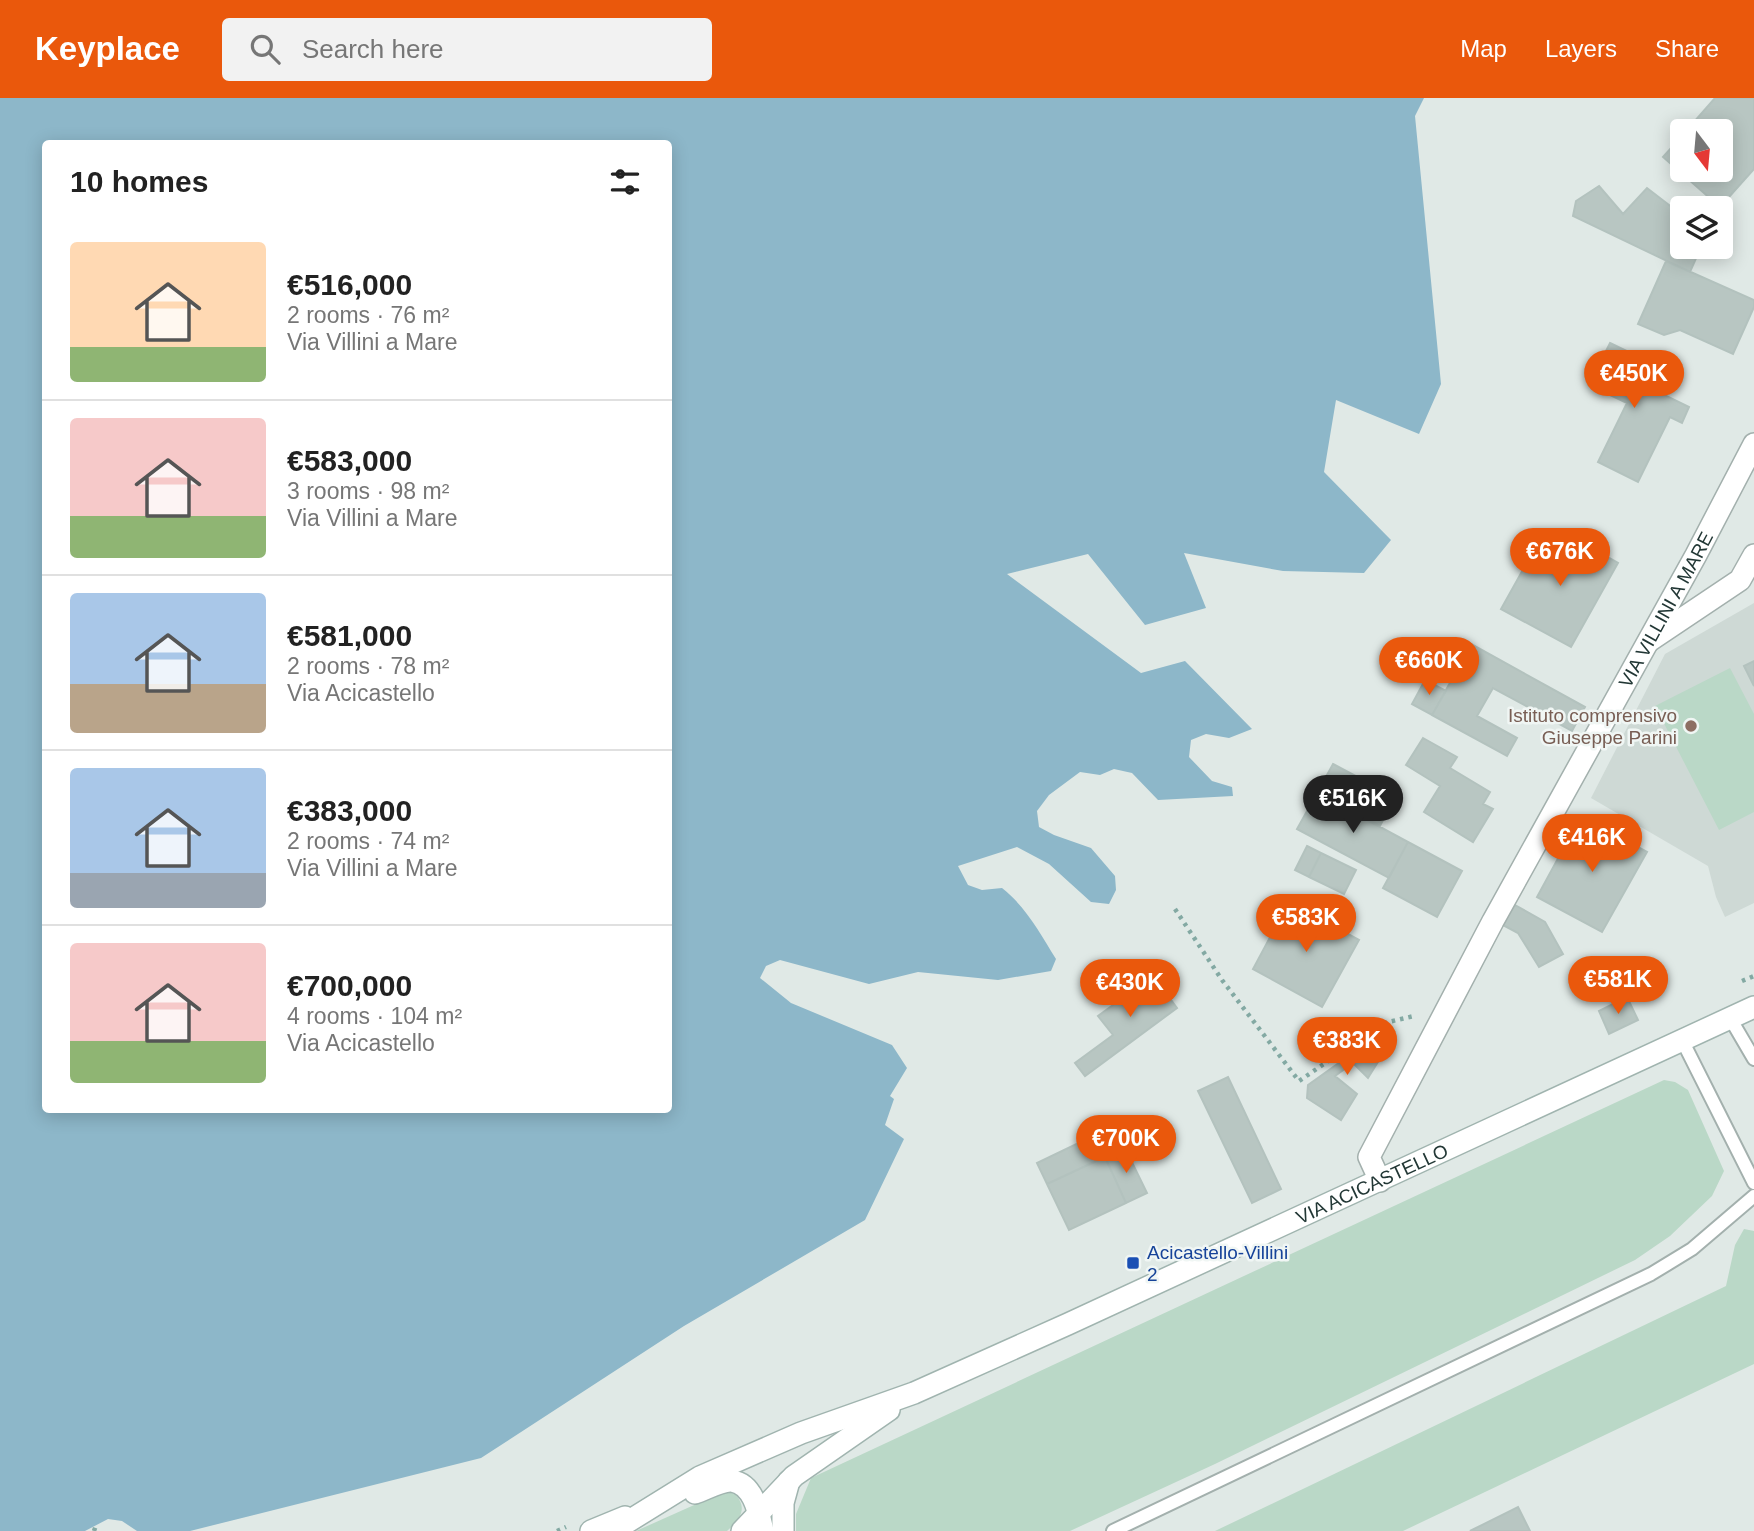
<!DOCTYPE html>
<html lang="en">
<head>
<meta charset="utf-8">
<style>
  body { margin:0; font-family:Arial,sans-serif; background:#f2f2f2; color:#222; height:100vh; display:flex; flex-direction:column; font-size:26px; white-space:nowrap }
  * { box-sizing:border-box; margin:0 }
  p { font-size:23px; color:#767676 }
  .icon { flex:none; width:38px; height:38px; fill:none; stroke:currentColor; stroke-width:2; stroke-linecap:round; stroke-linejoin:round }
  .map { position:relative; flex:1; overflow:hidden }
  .side { position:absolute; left:42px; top:42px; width:630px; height:973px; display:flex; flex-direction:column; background:#fff; border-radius:7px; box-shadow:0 4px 18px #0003 }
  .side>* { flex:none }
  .needle { width:46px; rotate:164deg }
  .fabs { position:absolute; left:1670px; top:21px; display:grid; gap:14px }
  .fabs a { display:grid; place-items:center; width:63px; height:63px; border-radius:7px; background:#fff; box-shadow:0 4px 18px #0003; font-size:35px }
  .price { position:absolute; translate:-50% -60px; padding:0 16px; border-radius:24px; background:#ea580c; color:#fff; font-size:23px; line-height:46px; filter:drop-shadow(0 2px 4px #0008) }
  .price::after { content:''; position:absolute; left:50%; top:42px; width:21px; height:16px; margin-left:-10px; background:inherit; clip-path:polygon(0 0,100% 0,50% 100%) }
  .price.on { background:#222; color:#fff }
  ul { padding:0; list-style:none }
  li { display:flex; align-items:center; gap:21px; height:175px; padding:0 28px }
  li+li { border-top:2px solid #e0e0e0 }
  li span { display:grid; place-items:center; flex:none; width:196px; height:140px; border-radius:7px; color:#555 }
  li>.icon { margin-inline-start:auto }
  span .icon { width:84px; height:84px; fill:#fffc; stroke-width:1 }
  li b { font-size:30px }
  h2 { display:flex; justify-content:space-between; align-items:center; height:84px; padding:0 28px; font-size:30px }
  header { display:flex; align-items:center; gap:42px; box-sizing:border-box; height:98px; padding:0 35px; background:#ea580c; color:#fff }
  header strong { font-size:33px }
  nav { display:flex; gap:38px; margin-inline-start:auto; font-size:24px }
  .search { width:490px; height:63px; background:#f2f2f2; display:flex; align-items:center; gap:18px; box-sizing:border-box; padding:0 24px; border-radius:7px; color:#767676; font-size:26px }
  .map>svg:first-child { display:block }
  .built { fill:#ced9d5 }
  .green { fill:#bad8c7 }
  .water { fill:#8db7c9; fill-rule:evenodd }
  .building { fill:#b8c6c2; stroke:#b3c2be; stroke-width:2 }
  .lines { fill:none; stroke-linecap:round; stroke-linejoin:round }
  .lane-casing { stroke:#a3b0ad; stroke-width:16 }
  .street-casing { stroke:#a3b0ad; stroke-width:24 }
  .secondary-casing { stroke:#a0b4af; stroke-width:24 }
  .path { stroke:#83a9a3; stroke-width:4.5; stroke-dasharray:3.5 5; stroke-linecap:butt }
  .lane { stroke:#fff; stroke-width:12 }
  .street { stroke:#fff; stroke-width:21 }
  .secondary { stroke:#fff; stroke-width:21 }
  .education-dot { fill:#8d6e63; stroke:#f0f6f4; stroke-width:2.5 }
  .transit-dot { fill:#1a4fb4; stroke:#f0f6f4; stroke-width:2.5 }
  .labels { text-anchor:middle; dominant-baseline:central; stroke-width:5; stroke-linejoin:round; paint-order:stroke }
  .street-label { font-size:19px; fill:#223735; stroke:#f0f6f4 }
  .education-label { font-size:19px; fill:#785e54; stroke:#f0f6f4; text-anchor:end }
  .transit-label { font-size:19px; fill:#164399; stroke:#f0f6f4; text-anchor:start }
</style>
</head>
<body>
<header>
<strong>Keyplace</strong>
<div class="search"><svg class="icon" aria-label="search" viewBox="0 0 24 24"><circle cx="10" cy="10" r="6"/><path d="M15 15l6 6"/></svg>Search here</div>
<nav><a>Map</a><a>Layers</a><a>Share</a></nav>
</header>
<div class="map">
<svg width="1754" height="1433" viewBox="0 0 1754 1433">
  <rect width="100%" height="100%" fill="#e0e9e6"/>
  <path class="built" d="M1754 505V805L1725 819 1716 799 1708 768 1591 700 1665 556Z"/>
  <path class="green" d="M1730 570 1754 616V714L1719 732 1655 608Z
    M1664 982 1675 984 1688 992 1724 1073 1712 1098 1670 1138 1635 1162 1215 1366 1070 1433H796V1416L811 1380Z
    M1744 1131 1754 1133V1266L1403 1433H1215L1726 1188 1735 1147Z
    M728 1394 735 1396C749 1411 739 1422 727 1433H636L721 1395Z"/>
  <path class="water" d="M0 0H1424L1415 18 1441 286 1419 336 1336 302 1324 374 1391 442 1364 475 1283 473 1184 455 1206 510 1145 527 1088 456 1007 476 1141 575 1185 563 1252 631 1229 640 1206 636 1191 642 1189 659 1212 683 1232 689 1233 698 1158 702 1132 675 1114 671 1100 677 1080 674 1049 697 1037 713 1039 729 1054 737 1091 750 1115 778 1116 792 1109 806 1091 804 1049 766 1017 749 958 768 968 787 982 792 1002 790C1026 809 1040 835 1056 861L1051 873 998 882 918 874 869 886 780 862 766 868 760 880 791 905 892 947 907 970 890 998 894 1001 885 1027 904 1041 865 1122 684 1228 481 1360 190 1433H137L122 1423 108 1421 85 1433H0ZM46 46H668V1012H46Z"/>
  <path class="building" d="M1715 0H1754V71L1720 109 1663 59 1682 38V72H1720V33H1686Z
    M1599 88 1623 116 1647 90 1682 117V149H1701L1690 174 1573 118 1576 103Z
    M1666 163 1754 202V209L1733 256 1680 232 1664 237 1638 226Z
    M1610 245 1662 270 1652 291 1689 309 1682 325 1670 319 1638 384 1598 364 1627 305 1589 287Z
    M1543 436 1574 453 1579 443 1618 465 1571 549 1501 511Z
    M1462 541 1585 609 1572 633 1493 590 1477 618 1517 640 1507 658 1432 617 1456 574 1447 569Z
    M1754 563V588L1744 568Z
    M1425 582 1446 593 1432 617 1412 606Z
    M1423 640 1457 659 1450 670 1490 694 1483 706 1493 711 1473 744 1424 714 1440 688 1406 667Z
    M1333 666 1395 699 1380 728 1317 695Z
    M1317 695 1408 744 1389 780 1297 731Z
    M1581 718 1647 754 1602 834 1537 799Z
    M1408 744 1462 773 1437 819 1383 790Z
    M1307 748 1321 755 1309 779 1295 772Z
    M1321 755 1356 772 1344 796 1309 779Z
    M1289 804 1359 842 1322 909 1253 871Z
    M1515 807 1545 824 1563 856 1539 869 1518 835 1503 827Z
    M1146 868 1177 910 1085 978 1075 965 1113 937 1098 918 1142 886 1135 876Z
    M1627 899 1638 922 1609 936 1599 913Z
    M1388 930 1394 938 1368 980 1353 965 1335 978 1357 996 1341 1022 1307 1000 1308 987Z
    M1228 979 1281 1091 1252 1105 1198 993Z
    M1095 1037 1105 1059 1047 1086 1037 1065Z
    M1125 1050 1147 1095 1126 1105 1105 1059Z
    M1105 1059 1126 1105 1069 1132 1047 1086Z
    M1518 1409 1530 1433H1470Z"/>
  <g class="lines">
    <g class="lane-casing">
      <path id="lane" d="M1730 920 1754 961
        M1682 942 1754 1085
        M1113 1433 1651 1176 1692 1151 1754 1098"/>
    </g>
    <g class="street-casing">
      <g id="street">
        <path d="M1649 543 1740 482 1754 457"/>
        <path id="s1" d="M1380 1083 1369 1059 1493 823 1696 457 1754 346"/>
      </g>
    </g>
    <g class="secondary-casing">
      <g id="secondary">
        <path d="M695 1395C705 1392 721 1382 732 1383 754 1386 759 1416 763 1433"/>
        <path d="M591 1433 625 1419"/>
        <path id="s2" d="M613 1433 700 1379 801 1335 914 1295 1068 1226 1754 909"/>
        <path d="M742 1433 794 1378 889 1312"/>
        <path d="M783 1433V1405L789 1383"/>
      </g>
    </g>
    <path class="path" d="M1175 811 1222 882 1299 983 1384 925 1414 918
      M1742 883 1754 878
      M94 1433 96 1427
      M557 1433 566 1429"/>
    <use href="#lane" class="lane"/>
    <use href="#street" class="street"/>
    <use href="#secondary" class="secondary"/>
  </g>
  <circle class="education-dot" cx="1691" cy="628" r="7"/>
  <rect class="transit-dot" x="1126" y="1158" width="14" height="14" rx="3.5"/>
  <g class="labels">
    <g class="street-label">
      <text stroke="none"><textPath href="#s1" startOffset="649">VIA VILLINI A MARE</textPath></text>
      <text stroke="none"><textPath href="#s2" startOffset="836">VIA ACICASTELLO</textPath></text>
    </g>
    <g class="education-label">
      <text x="1677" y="617">Istituto comprensivo<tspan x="1677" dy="22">Giuseppe Parini</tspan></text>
    </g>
    <g class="transit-label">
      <text x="1147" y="1154">Acicastello-Villini<tspan x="1147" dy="22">2</tspan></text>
    </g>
  </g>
</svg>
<div class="fabs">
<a><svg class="needle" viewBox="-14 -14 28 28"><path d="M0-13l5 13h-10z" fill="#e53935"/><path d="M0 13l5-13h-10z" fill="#767676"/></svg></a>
<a><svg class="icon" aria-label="layers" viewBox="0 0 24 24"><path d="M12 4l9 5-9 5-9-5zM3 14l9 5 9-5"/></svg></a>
</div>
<b class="price" style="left:1634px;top:312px">€450K</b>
<b class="price" style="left:1560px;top:490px">€676K</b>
<b class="price" style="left:1429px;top:599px">€660K</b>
<b class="price on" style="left:1353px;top:737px">€516K</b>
<b class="price" style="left:1592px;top:776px">€416K</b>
<b class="price" style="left:1306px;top:856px">€583K</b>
<b class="price" style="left:1618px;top:918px">€581K</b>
<b class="price" style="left:1130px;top:921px">€430K</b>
<b class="price" style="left:1347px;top:979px">€383K</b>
<b class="price" style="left:1126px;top:1077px">€700K</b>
<section class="side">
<h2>10 homes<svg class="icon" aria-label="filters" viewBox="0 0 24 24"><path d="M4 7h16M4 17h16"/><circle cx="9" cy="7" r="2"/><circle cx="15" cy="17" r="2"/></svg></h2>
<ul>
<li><span style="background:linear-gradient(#ffd9b3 75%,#8fb573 0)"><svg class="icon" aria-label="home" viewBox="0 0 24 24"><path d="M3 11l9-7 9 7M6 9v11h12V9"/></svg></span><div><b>€516,000</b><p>2 rooms · 76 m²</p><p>Via Villini a Mare</p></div></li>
<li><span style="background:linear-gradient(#f6c9c9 70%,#8fb573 0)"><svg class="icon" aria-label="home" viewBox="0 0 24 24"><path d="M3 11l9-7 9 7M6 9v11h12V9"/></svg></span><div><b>€583,000</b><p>3 rooms · 98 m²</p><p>Via Villini a Mare</p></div></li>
<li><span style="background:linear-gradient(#a9c7e8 65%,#b9a48a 0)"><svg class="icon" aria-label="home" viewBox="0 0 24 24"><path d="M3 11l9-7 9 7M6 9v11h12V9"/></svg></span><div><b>€581,000</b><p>2 rooms · 78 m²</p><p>Via Acicastello</p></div></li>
<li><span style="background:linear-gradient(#a9c7e8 75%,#9aa5b1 0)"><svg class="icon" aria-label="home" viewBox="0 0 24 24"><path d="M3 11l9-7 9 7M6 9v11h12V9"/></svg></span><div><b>€383,000</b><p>2 rooms · 74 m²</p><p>Via Villini a Mare</p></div></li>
<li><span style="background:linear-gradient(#f6c9c9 70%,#8fb573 0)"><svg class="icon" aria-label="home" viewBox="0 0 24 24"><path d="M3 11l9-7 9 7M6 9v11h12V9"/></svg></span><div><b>€700,000</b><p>4 rooms · 104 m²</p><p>Via Acicastello</p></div></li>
</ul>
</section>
</div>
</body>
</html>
